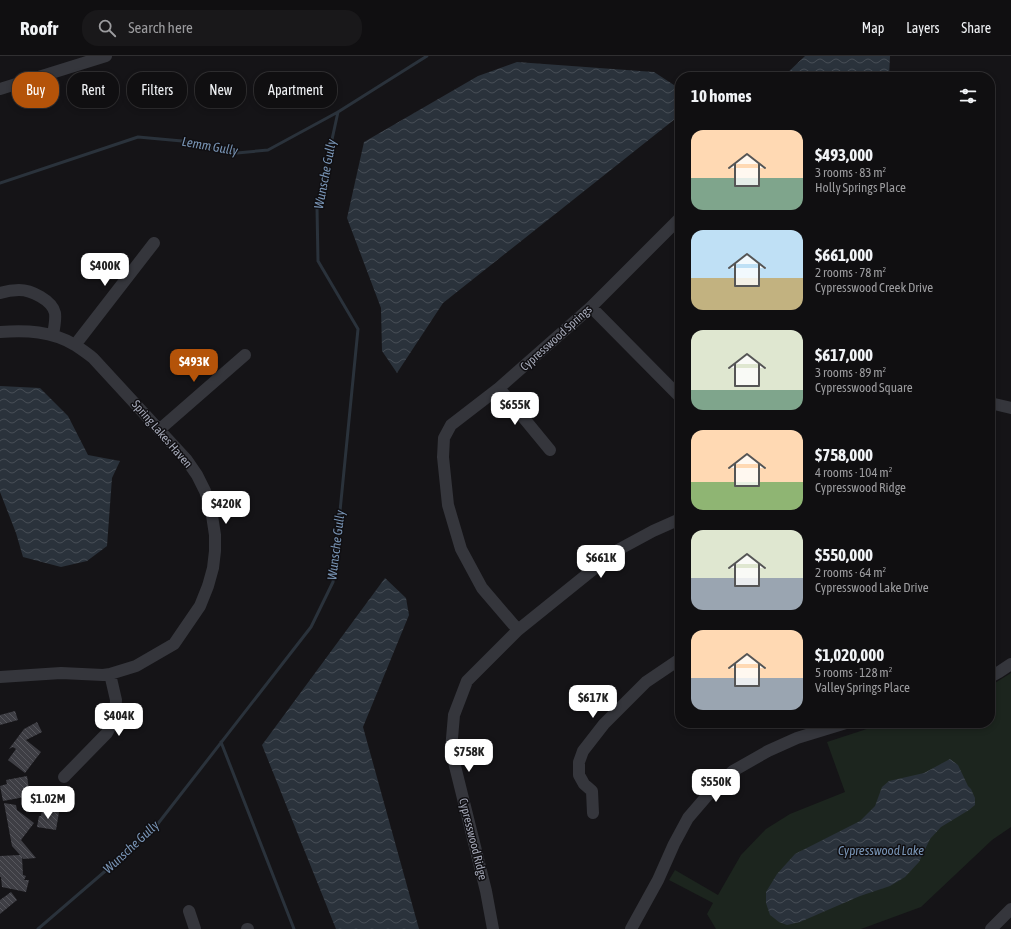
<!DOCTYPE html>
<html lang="en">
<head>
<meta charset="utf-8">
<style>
  body { margin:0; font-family:"Asap Condensed",sans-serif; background:#19181a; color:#f1f3f6; height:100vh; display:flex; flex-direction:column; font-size:15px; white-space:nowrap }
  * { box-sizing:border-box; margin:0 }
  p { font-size:13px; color:#9c9c9f }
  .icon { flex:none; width:22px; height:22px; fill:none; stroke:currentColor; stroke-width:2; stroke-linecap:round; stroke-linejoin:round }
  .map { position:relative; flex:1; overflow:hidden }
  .drawer { position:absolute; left:675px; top:16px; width:320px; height:656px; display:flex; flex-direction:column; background:#100f11; border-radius:16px; box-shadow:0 2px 6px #0003,0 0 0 1px #302f31 }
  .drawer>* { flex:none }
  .guide { position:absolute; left:12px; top:16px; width:380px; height:36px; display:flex; gap:8px }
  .price { position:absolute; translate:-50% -34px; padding:0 9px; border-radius:8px; background:#fff; color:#222; font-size:13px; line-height:26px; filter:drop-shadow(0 1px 2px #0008) }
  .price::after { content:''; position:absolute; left:50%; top:24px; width:12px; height:9px; margin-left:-6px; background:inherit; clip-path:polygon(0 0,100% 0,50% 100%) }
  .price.current { background:#b45309; color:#fff }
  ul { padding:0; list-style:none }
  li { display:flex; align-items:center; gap:12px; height:100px; padding:0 16px }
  li span { display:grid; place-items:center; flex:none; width:112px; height:80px; border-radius:12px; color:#555 }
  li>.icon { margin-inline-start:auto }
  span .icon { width:48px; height:48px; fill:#fffc; stroke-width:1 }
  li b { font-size:17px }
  h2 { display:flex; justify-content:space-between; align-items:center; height:48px; padding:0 16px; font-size:17px }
  .chip { padding:0 14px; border-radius:16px; background:#100f11; box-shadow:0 2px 6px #0003,0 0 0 1px #302f31; font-size:14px; line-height:36px }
  .chip.current { background:#b45309; color:#fff }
  header { display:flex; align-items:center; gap:24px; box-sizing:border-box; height:56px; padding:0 20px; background:#100f11; border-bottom:1px solid #302f31 }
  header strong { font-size:19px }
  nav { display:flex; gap:22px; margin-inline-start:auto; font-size:14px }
  .search { width:280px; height:36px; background:#19181a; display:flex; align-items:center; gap:10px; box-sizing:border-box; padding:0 14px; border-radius:16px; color:#9c9c9f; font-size:15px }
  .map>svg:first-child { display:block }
  .park { fill:#1c251e }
  .water { fill:url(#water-waves) }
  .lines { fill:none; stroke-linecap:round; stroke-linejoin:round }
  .stream { stroke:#2a323b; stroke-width:3 }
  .building { fill:url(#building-back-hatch) }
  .minor { stroke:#35363c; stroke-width:12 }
  .labels { text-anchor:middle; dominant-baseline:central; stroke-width:3; stroke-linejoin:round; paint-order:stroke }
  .street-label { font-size:12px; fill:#a5a9b8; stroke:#100f12 }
  .water-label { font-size:13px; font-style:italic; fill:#7995b6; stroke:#100f12 }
</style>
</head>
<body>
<header>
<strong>Roofr</strong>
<div class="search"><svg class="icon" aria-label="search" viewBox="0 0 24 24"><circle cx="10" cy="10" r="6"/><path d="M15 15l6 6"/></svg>Search here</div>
<nav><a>Map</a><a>Layers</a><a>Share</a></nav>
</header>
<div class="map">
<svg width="1011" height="873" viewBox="0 0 1011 873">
  <defs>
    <pattern id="water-waves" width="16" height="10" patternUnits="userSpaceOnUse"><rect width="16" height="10" fill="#2a323b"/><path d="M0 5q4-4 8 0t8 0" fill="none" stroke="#464d55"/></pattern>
    <pattern id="building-back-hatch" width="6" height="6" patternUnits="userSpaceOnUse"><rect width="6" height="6" fill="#3e3e44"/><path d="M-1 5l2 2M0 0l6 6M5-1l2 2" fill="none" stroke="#57575d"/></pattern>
  </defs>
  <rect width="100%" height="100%" fill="#151417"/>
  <path class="park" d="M1011 617V771L992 784 921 851 861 873H716L707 858 713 847 669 824 675 814 718 839 741 799 766 773 790 758 845 736 827 686 885 667H990V630Z"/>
  <path class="water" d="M805 0H890L889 21H783Z
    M517 6 654 16 677 31 680 41V59L443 247 397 317 382 295 381 252 347 162 364 86 478 20Z
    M0 330 40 332 68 360 88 399 120 405 112 422 107 490 87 505 61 511 23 501 16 477 0 436Z
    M385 522 406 542 409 559 363 671 419 873H336L262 689Z
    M950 703 958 709 968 730 971 733 975 742V749L969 754 941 771 930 783 919 806 905 821 890 830 860 840 800 866 787 869 779 866 770 859 766 847V836L777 818 795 798 860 765 875 750 882 731 889 725 924 717Z"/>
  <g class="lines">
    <path class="stream" d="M0 127 138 81 182 85 237 97 268 94 338 56 427 0
      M221 686 294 873
      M38 873 153 774 311 571 333 526 358 273 318 205 317 152 338 56"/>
  </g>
  <path class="building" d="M15 655 18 664 0 669V659Z
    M37 666 42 676 26 684 41 696 25 717 8 704 16 693 13 691 9 693 24 673Z
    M27 720 30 740 3 745 0 730 7 728 6 724Z
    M4 747 16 749 17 754 34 767 21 784 36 802 23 803 22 801 23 819 26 820 24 824H29L26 836 2 831 1 821H0V800L20 799 12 790Z
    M42 753 59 756 56 774 37 771 39 760H41Z
    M11 836 17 844 0 858V844Z"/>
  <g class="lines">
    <path class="minor" d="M0 33 106 0
      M0 237C6 235 12 234 19 234 31 234 52 244 55 257 56 264 54 272 53 279
      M591 251 680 341
      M0 276C26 274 52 275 75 289 81 293 87 297 93 302L186 403 197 419 205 435 211 452 213 466 215 479V495L213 512 208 530 200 550 174 588 136 610 110 618 103 619 61 617 0 621
      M75 289 154 187
      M499 332 550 394
      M990 347 1011 352
      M159 374 245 299
      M518 574 482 532 461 493 448 449 443 401 444 382 451 369 499 332 591 251 680 162
      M990 621 999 616 1011 608
      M64 721 107 677 115 662 116 644 110 618
      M593 757 592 735 584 728 579 719V706L583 695 604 668 646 626 680 603
      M189 855 195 873
      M247 873H248
      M493 873 486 835 451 694 454 659 467 625 518 574 616 495 653 475 680 463
      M631 873 658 824 674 788 688 762 706 741 724 723 733 715 768 695 797 682 846 667
      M991 873 1011 853"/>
  </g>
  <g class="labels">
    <g class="street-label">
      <text transform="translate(556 282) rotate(-42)">Cypresswood Springs</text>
      <text transform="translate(162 378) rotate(49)">Spring Lakes Haven</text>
      <text transform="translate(473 783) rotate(76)">Cypresswood Ridge</text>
    </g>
    <g class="water-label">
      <text transform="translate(210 90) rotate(10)">Lemm Gully</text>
      <text transform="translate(325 118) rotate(-79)">Wunsche Gully</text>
      <text transform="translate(336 489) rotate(-83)">Wunsche Gully</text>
      <text transform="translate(131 791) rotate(-43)">Wunsche Gully</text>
      <text x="881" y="794">Cypresswood Lake</text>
    </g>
  </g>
</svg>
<b class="price" style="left:105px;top:231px">$400K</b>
<b class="price current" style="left:194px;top:327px">$493K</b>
<b class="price" style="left:515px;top:370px">$655K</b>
<b class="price" style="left:226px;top:469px">$420K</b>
<b class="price" style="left:601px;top:523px">$661K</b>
<b class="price" style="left:593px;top:663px">$617K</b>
<b class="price" style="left:119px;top:681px">$404K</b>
<b class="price" style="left:469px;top:717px">$758K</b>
<b class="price" style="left:716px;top:747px">$550K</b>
<b class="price" style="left:48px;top:764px">$1.02M</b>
<div class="guide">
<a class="chip current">Buy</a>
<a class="chip">Rent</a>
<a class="chip">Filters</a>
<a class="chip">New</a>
<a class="chip">Apartment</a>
</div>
<section class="drawer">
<h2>10 homes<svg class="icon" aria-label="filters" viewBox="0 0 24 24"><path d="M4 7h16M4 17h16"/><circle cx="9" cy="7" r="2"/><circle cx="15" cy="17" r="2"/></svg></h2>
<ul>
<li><span style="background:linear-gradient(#ffd9b3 60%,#7fa58c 0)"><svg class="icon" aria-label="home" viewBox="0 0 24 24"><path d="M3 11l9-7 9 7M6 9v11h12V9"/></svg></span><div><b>$493,000</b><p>3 rooms · 83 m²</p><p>Holly Springs Place</p></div></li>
<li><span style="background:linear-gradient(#bfe0f5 60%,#c2b280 0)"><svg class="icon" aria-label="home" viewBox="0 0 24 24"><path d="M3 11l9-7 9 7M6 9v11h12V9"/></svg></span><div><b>$661,000</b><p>2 rooms · 78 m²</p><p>Cypresswood Creek Drive</p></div></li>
<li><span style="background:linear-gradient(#dfe7d0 75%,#7fa58c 0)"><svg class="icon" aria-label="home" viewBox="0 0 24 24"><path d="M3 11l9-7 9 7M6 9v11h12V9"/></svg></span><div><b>$617,000</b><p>3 rooms · 89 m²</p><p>Cypresswood Square</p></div></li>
<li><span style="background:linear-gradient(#ffd9b3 65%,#8fb573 0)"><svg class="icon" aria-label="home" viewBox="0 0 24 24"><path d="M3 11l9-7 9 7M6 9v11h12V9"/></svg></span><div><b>$758,000</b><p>4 rooms · 104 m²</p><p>Cypresswood Ridge</p></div></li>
<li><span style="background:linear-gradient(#dfe7d0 60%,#9aa5b1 0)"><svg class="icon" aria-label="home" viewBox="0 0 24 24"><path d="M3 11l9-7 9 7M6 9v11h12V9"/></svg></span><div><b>$550,000</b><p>2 rooms · 64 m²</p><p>Cypresswood Lake Drive</p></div></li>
<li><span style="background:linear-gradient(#ffd9b3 60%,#9aa5b1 0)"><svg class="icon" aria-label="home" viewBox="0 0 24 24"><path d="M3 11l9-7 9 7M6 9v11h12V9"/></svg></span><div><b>$1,020,000</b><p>5 rooms · 128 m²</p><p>Valley Springs Place</p></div></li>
</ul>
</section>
</div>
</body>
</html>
